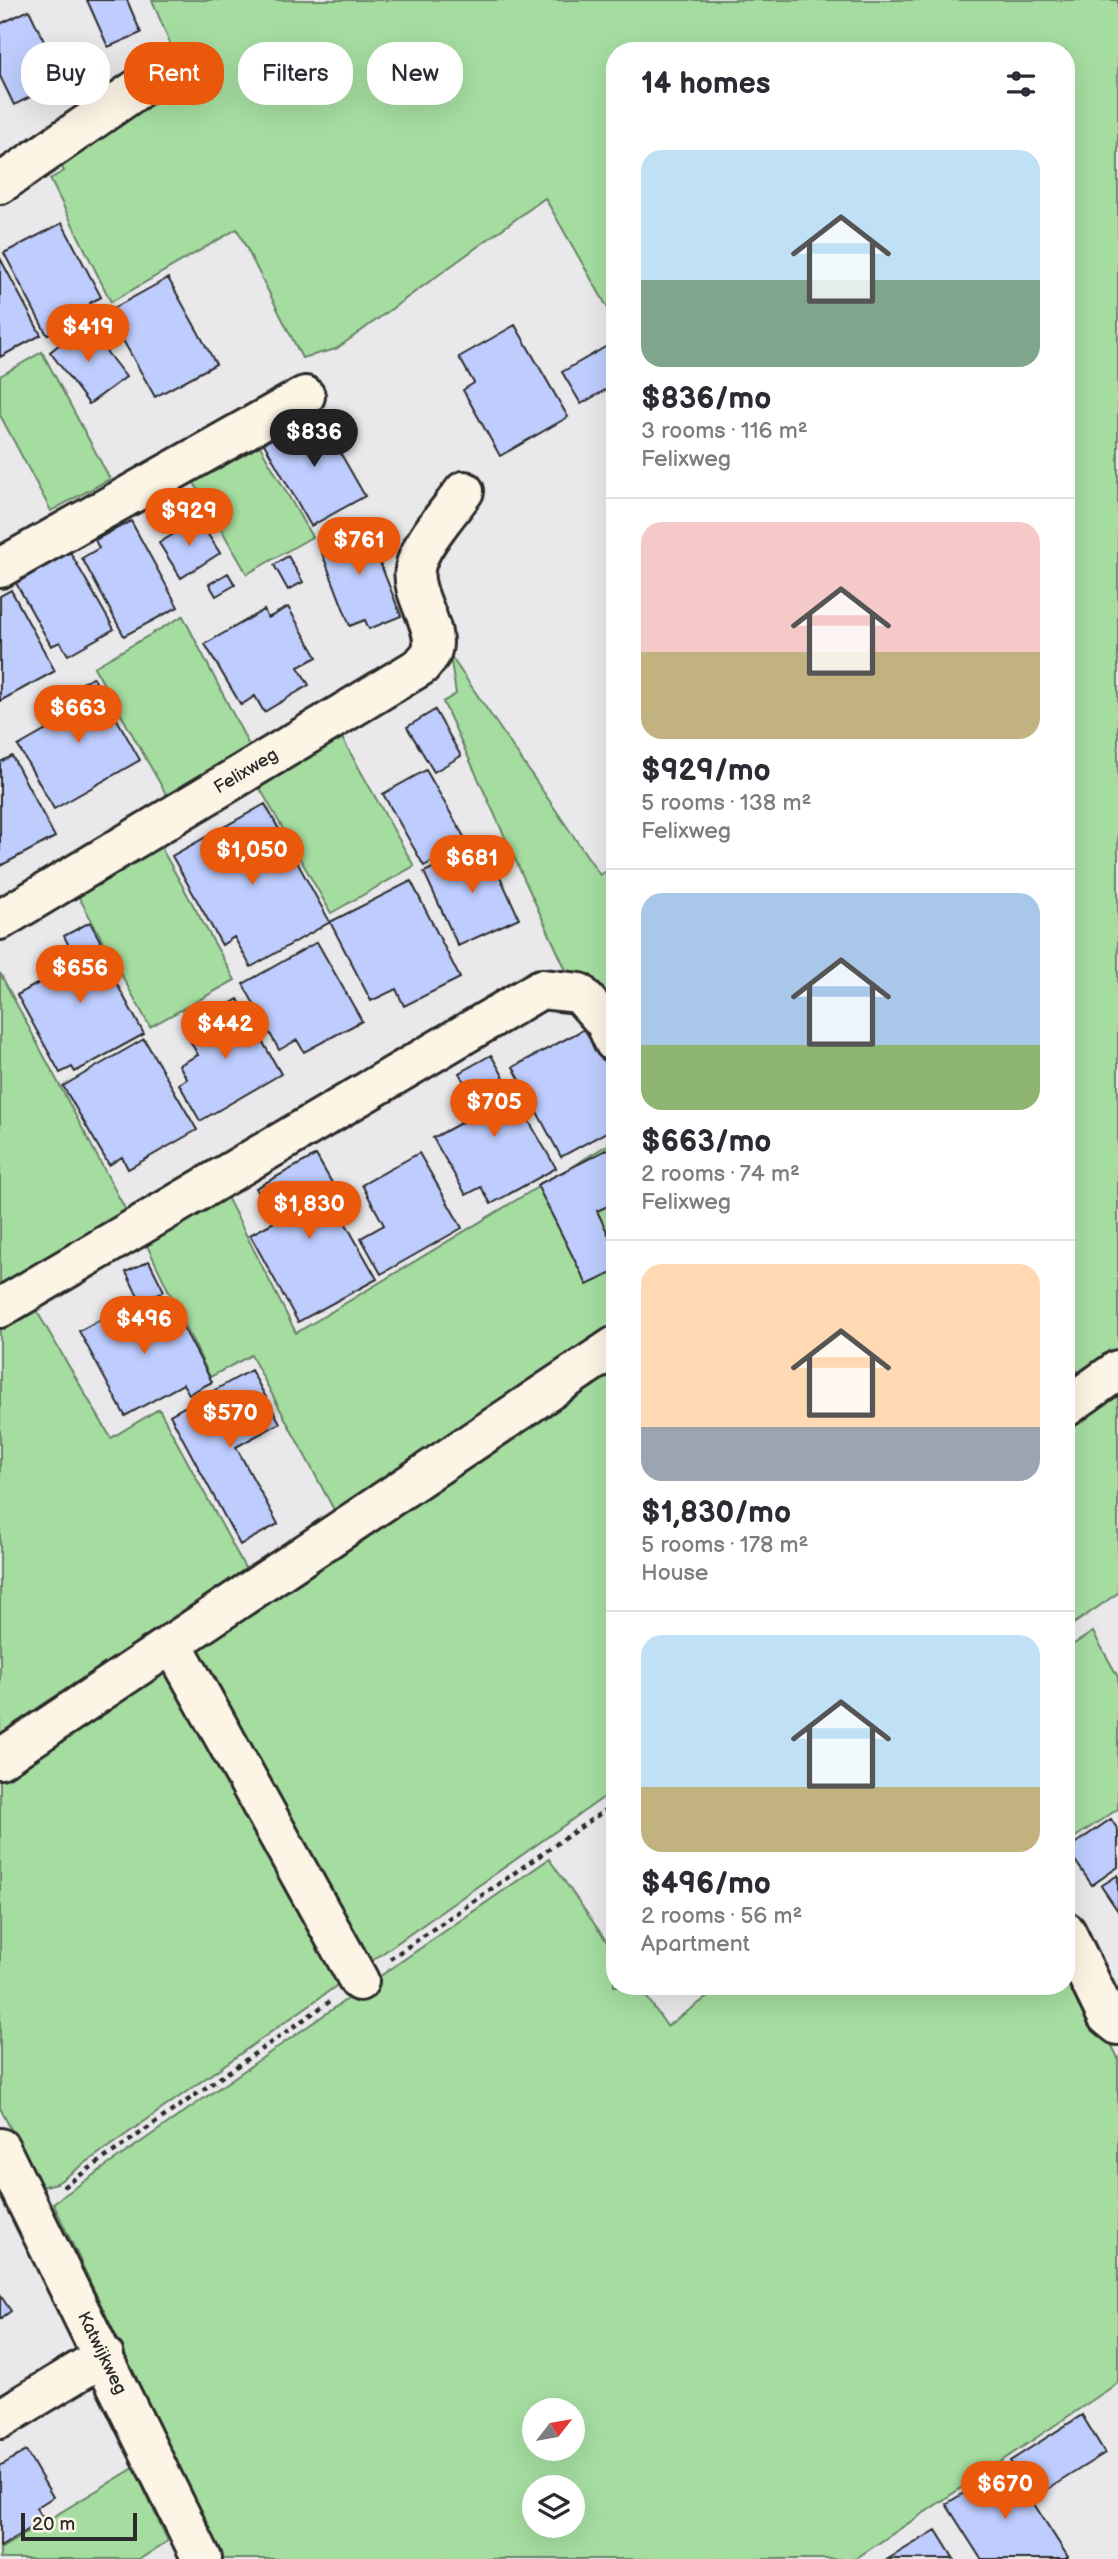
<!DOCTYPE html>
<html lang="en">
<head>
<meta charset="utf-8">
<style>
  body { margin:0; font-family:"Balsamiq Sans",sans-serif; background:#f7f7f7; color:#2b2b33; height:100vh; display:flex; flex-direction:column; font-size:26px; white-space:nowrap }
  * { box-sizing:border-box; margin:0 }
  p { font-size:23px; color:#7c7c81 }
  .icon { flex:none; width:38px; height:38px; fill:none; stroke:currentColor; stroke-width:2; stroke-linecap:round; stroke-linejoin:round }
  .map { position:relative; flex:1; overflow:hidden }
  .sheet { position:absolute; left:606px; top:42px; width:469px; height:1953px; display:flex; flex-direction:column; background:#fff; border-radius:28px; box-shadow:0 7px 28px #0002 }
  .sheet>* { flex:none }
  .banner { position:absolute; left:21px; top:42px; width:480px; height:63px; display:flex; gap:14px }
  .needle { width:46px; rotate:59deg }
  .tools { position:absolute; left:522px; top:2398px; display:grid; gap:14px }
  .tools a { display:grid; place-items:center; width:63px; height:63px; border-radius:50%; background:#fff; box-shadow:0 7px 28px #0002; font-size:35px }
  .scale { position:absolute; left:21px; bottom:18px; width:116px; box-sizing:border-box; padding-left:7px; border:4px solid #2b2b2b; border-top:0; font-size:19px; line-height:24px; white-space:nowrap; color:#2b2b2b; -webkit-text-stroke:5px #fcf5e5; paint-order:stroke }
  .price { position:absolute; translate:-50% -60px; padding:0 16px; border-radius:24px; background:#ea580c; color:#fff; font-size:23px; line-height:46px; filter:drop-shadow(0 2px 4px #0008) }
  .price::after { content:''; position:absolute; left:50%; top:42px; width:21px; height:16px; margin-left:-10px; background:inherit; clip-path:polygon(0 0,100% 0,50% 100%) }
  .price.selected { background:#222; color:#fff }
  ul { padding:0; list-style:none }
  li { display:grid; align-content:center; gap:14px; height:371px; padding:0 35px }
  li+li { border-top:2px solid #e1e1e2 }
  li span { display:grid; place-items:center; height:217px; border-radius:21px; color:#555 }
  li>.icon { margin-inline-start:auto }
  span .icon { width:126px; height:126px; fill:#fffc; stroke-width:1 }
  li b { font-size:30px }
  h2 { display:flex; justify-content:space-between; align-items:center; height:84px; padding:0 35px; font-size:30px }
  .chip { padding:0 24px; border-radius:28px; background:#fff; box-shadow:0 7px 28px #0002; font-size:24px; line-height:63px }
  .chip.selected { background:#ea580c; color:#fff }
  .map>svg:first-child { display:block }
  .green { fill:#a5dda1; stroke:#688466; stroke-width:2; fill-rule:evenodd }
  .building { fill:#becdfe; stroke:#2b2b2b; stroke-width:2 }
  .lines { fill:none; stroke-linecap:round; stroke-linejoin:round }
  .minor-casing { stroke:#2b2b2b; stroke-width:44 }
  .path { stroke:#2b2b2b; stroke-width:4.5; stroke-dasharray:5 5; stroke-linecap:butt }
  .minor { stroke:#fcf5e5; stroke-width:38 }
  .labels { text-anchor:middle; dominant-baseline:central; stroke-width:6; stroke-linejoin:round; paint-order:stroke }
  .street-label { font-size:18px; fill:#2b2b2b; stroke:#fcf5e5 }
</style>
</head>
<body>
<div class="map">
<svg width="1118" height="2559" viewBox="0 0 1118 2559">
  <rect width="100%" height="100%" fill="#e9e9ec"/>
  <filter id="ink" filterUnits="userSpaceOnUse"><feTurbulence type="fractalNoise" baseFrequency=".0143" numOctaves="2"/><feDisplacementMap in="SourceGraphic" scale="14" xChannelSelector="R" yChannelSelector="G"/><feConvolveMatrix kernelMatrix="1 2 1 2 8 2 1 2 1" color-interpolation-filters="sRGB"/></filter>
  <g filter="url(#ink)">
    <path class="green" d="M152 0H1118V1359L1085 1382 1066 1355V51H614V319L545 198 336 349 302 358 237 229 111 302 50 179 64 171 53 152 82 115 175 55Z
      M42 352 110 479 51 511 0 415V376Z
      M257 441 312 537 247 574 192 479Z
      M183 616 253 753 170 801 94 667Z
      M450 655 600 875 614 866V1015L571 981 443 702 456 694Z
      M342 738 414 866 331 913 258 785Z
      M159 844 235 980 150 1027 76 892Z
      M0 973 131 1220 0 1297Z
      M614 1141V1334L340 1521 251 1355 210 1377 141 1233 223 1189 296 1333Z
      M32 1303 111 1438 159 1409 251 1579 0 1747V1322Z
      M614 1363V1790L57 2183 41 2187 0 2108V1770Z
      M1118 1380V1593L1069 1627 1066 1622V1416Z
      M1093 1632 1118 1677V1809L1066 1843V1649Z
      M549 1859 614 1952V1986H639L667 2026 723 1986H1066V1950L1118 2058V2383L855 2559H221L53 2203ZM534 2410H572V2448H534ZM534 2487H572V2525H534Z
      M134 2468 168 2541 140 2559H0V2549Z"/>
    <path class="building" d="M87 0H127L141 33 108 47Z
      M29 10 63 81 14 105 0 76V24Z
      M62 223 101 297 90 303 94 310 47 335 4 253Z
      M0 258 41 335 0 357Z
      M168 278 216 364 155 397 107 312Z
      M85 324 126 377 89 404 50 352Z
      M515 325 568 417 500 456 463 390 474 383 459 357Z
      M614 342V385L581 404 562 372Z
      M317 412 365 496 311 526 263 442Z
      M198 519 220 553 181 578 159 543Z
      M131 521 178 607 124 636 82 558 99 548 95 540Z
      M364 522 401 616 369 629 365 620 350 626 317 540Z
      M70 552 114 629 68 655 60 642 51 646 16 583Z
      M288 556 303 582 288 590 274 565Z
      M228 573 235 585 216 596 209 584Z
      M11 590 55 671 0 701V596Z
      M288 607 317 657 298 667 309 685 264 712 255 696 241 705 205 644 264 610 268 618Z
      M93 677 140 760 54 809 18 746 53 726 42 706Z
      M435 710 461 756 434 772 407 727Z
      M12 756 55 837 0 866V762Z
      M426 770 467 842 424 866 383 794Z
      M265 804 330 922 251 967 234 937 222 945 172 856Z
      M485 844 519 918 458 946 424 872Z
      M411 881 460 978 404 1006 396 989 371 1001 330 922Z
      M90 922 103 946 98 949 144 1034 75 1072 72 1067 60 1073 17 995 46 979 39 966 70 948 64 936Z
      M317 942 362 1021 304 1052 297 1040 279 1050 243 984Z
      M238 999 281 1074 200 1121 179 1084 187 1079 179 1065 198 1055 184 1030Z
      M592 1025 614 1067V1128L561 1157 513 1067Z
      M144 1039 197 1130 128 1169 122 1157 109 1165 63 1086Z
      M491 1055 556 1168 491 1204 481 1187 466 1195 433 1138 481 1112 459 1073Z
      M614 1146V1203L597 1211 614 1246V1272L587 1285 537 1185Z
      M419 1153 462 1228 381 1274 361 1238 384 1225 362 1185Z
      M316 1155 336 1190 329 1194 377 1279 298 1322 250 1235 274 1222 256 1188Z
      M149 1261 164 1291 141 1303 126 1272Z
      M137 1300 147 1319 172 1306 212 1382 189 1394 183 1384 125 1416 79 1331Z
      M251 1370 280 1423 236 1447 278 1524 240 1545 170 1415Z
      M1111 1819 1118 1830V1867L1092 1885 1067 1849Z
      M1118 1875V1911L1101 1886Z
      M0 2295 11 2311 0 2319Z
      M1082 2415 1105 2453 1034 2498 1010 2461Z
      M26 2451 53 2497 36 2508 44 2520 0 2547V2466Z
      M1009 2465 1068 2557 1065 2559H981L946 2504Z
      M936 2530 954 2559H888Z"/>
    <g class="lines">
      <g class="minor-casing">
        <path id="minor" d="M0 184 162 72
          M0 568 305 396
          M0 920 421 666C424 662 429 657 431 653 441 628 410 596 415 569 418 545 450 511 464 491
          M0 1308 541 989 579 993 605 1022 614 1042
          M1066 1407 1118 1370
          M172 1643 359 1981
          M0 1759 614 1347
          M1066 1932 1107 2016 1118 2025
          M0 2148 202 2559
          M0 2419 104 2356"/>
      </g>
      <path class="path" d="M390 1959 614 1804
        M63 2187 329 2002"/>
      <use href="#minor" class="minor"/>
    </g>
  </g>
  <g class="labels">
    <g class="street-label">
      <text transform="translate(246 771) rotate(-31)">Felixweg</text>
      <text transform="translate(102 2353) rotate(64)">Katwijkweg</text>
    </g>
  </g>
</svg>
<div class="tools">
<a><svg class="needle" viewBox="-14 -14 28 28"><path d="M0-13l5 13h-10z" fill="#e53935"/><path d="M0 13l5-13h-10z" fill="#7c7c81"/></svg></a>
<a><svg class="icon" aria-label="layers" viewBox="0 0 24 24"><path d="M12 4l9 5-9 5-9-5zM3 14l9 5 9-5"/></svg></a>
</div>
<div class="scale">20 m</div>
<b class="price" style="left:88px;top:364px">$419</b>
<b class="price selected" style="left:314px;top:469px">$836</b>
<b class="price" style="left:189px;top:548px">$929</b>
<b class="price" style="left:359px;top:577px">$761</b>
<b class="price" style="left:78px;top:745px">$663</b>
<b class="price" style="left:252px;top:887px">$1,050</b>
<b class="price" style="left:472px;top:895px">$681</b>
<b class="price" style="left:80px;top:1005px">$656</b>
<b class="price" style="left:225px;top:1061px">$442</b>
<b class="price" style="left:494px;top:1139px">$705</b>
<b class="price" style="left:309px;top:1241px">$1,830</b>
<b class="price" style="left:144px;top:1356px">$496</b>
<b class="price" style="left:230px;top:1450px">$570</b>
<b class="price" style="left:1005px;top:2521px">$670</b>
<div class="banner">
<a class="chip">Buy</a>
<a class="chip selected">Rent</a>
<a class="chip">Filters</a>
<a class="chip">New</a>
</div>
<section class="sheet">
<h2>14 homes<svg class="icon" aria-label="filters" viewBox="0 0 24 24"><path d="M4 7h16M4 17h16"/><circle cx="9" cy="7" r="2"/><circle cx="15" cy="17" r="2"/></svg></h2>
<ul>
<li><span style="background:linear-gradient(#bfe0f5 60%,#7fa58c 0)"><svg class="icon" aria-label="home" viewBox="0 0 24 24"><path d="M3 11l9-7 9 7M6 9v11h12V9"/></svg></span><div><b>$836/mo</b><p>3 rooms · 116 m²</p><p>Felixweg</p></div></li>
<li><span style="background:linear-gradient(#f6c9c9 60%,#c2b280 0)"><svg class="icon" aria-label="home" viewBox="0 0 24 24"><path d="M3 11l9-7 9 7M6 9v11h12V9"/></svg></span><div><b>$929/mo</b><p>5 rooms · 138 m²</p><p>Felixweg</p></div></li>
<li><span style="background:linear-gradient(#a9c7e8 70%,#8fb573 0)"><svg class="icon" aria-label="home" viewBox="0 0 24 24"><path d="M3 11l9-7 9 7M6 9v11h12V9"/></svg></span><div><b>$663/mo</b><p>2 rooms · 74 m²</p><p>Felixweg</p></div></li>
<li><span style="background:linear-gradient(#ffd9b3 75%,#9aa5b1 0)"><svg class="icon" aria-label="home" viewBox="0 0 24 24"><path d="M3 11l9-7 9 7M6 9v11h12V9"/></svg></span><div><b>$1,830/mo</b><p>5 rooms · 178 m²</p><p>House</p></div></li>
<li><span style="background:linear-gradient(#bfe0f5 70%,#c2b280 0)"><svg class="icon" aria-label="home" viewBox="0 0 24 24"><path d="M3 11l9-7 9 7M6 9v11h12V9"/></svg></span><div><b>$496/mo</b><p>2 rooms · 56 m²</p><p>Apartment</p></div></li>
</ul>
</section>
</div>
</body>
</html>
